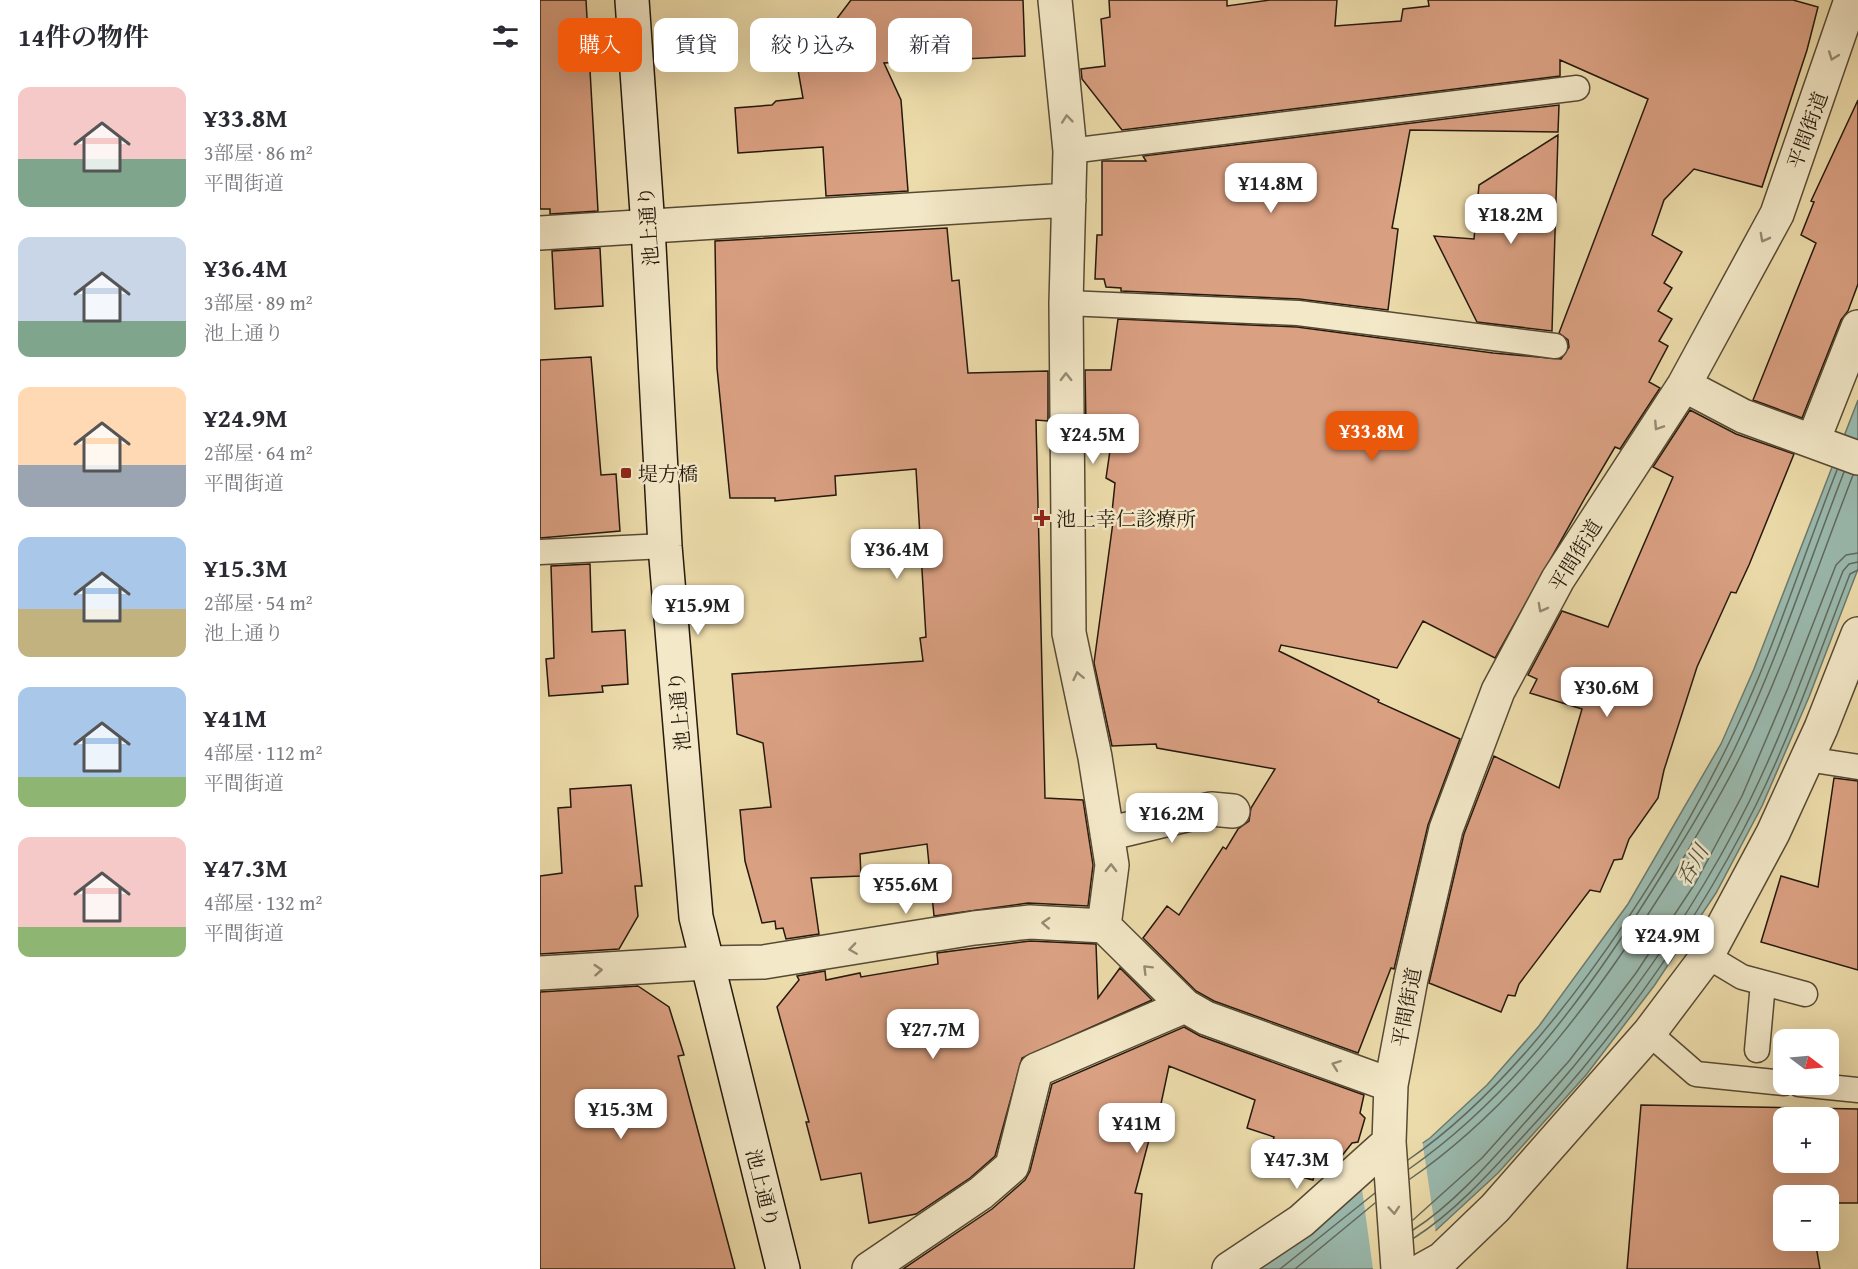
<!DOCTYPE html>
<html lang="ja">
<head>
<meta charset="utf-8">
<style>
  body { margin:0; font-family:"Gentium Book Plus","Noto Serif JP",serif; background:#f2f2f3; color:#2b2b33; height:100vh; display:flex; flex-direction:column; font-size:22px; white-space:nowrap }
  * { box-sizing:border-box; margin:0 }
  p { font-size:20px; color:#7c7c81 }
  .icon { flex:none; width:33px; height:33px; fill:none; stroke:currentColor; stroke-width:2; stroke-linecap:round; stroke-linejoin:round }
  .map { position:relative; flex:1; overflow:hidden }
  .drawer { display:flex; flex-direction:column; background:#fff; width:540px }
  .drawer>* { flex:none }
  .guide { position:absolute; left:18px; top:18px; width:570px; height:54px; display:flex; gap:12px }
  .needle { width:39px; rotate:106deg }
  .buttons { position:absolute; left:1233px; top:1029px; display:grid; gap:12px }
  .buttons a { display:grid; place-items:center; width:66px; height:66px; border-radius:12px; background:#fff; box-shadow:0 6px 24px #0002; font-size:30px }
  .price { position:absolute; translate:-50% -51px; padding:0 14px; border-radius:12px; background:#fff; color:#222; font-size:20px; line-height:39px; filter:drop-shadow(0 2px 3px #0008) }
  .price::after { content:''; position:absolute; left:50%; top:36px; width:18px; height:14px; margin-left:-9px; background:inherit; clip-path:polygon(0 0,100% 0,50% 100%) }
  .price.selected { background:#ea580c; color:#fff }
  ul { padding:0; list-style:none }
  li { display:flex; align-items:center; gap:18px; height:150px; padding:0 18px }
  li span { display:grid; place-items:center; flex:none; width:168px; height:120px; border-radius:12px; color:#555 }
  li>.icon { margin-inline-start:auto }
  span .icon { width:72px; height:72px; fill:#fffc; stroke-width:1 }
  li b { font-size:26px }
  h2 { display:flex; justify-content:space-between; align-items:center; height:72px; padding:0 18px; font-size:26px }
  .chip { padding:0 21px; border-radius:12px; background:#fff; box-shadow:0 6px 24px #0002; font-size:21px; line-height:54px }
  .chip.selected { background:#ea580c; color:#fff }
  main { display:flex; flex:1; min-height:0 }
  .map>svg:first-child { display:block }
  .water { fill:#9abaaf; stroke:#6b7a6e; stroke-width:1.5 }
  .pier { fill:#eddcab }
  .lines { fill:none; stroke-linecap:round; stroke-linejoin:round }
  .shore { stroke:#606a5e; stroke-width:1.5 }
  .building { fill:#daa082; stroke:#25190d; stroke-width:1.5; fill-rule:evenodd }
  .service-casing { stroke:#574a34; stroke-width:27 }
  .minor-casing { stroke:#574a34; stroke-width:36 }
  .secondary-casing { stroke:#25190d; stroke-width:36 }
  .service { stroke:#f3e8c8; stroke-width:24 }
  .minor { stroke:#f3e8c8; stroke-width:33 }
  .secondary { stroke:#f3e8c8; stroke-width:33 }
  .oneway { stroke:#968b74 }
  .poi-dot { fill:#8f2418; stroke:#f3e8c8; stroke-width:2 }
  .labels { text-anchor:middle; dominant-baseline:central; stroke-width:5; stroke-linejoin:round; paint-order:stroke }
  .street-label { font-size:20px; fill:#25190d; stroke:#f3e8c8 }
  .poi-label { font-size:20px; fill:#25190d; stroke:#f3e8c8; text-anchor:start }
  .water-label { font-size:21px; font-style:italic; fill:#4e5146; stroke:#f3e8c8 }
</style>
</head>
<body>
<main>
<section class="drawer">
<h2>14件の物件<svg class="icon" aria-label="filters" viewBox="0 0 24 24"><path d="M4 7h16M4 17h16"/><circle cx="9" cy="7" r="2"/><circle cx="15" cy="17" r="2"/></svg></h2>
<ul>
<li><span style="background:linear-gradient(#f6c9c9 60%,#7fa58c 0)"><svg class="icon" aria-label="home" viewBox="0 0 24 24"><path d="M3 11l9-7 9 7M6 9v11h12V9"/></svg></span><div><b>¥33.8M</b><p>3部屋 · 86 m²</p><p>平間街道</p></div></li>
<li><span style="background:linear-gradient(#c9d6e8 70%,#7fa58c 0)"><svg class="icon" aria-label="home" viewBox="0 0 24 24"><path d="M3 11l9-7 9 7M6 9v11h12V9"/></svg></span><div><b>¥36.4M</b><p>3部屋 · 89 m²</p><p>池上通り</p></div></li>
<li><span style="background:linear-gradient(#ffd9b3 65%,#9aa5b1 0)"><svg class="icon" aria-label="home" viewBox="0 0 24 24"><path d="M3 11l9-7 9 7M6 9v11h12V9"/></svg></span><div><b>¥24.9M</b><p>2部屋 · 64 m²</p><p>平間街道</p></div></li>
<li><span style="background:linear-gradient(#a9c7e8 60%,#c2b280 0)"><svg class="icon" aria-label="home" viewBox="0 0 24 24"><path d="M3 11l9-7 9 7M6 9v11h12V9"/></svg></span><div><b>¥15.3M</b><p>2部屋 · 54 m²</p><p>池上通り</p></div></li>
<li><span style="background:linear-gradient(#a9c7e8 75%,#8fb573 0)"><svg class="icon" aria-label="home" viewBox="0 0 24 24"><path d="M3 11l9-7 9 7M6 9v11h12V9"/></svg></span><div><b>¥41M</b><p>4部屋 · 112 m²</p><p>平間街道</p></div></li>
<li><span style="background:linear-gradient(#f6c9c9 75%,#8fb573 0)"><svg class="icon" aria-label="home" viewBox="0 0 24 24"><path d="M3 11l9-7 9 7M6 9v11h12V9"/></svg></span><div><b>¥47.3M</b><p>4部屋 · 132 m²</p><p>平間街道</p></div></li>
</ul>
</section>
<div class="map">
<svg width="1318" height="1269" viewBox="0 0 1318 1269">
  <rect width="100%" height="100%" fill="#eddcab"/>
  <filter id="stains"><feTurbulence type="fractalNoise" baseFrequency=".00333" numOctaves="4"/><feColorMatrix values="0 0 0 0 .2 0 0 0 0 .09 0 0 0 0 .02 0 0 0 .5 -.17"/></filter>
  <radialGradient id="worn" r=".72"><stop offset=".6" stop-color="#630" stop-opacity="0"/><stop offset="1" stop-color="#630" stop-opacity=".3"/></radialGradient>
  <path class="water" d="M1318 400V569L1269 697 1222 806 1176 893 1114 986 1046 1075 958 1173 892 1234 837 1269H718L820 1186 890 1138 947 1085 999 1026 1088 904 1181 744 1214 669Z"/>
  <path class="pier" d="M882 1139 896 1234 843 1269H833L821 1182Z"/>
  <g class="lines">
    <path class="shore" d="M868 1160C996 1072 1118 886 1187 747 1231 659 1261 562 1297 470
      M869 1169C977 1094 1058 979 1126 868 1150 830 1174 790 1194 750 1237 661 1268 565 1304 472
      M870 1179C981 1102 1064 986 1135 872 1158 833 1182 794 1202 753 1245 664 1277 568 1313 475
      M873 1220 942 1158 1029 1061 1096 973 1156 882 1202 796 1248 688 1296 565 1306 555 1318 553
      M873 1230C917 1202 956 1155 990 1117 1076 1021 1152 917 1209 802 1246 727 1273 648 1303 571L1309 564 1318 562
      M874 1238C921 1208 960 1161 998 1120 1084 1025 1159 920 1216 805 1253 730 1280 651 1310 574L1318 570
      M740 1269 835 1193
      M755 1269 835 1203"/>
  </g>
  <path class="building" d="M0 0H46L58 211 10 214V209H0Z
    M311 0H483L485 56 344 63 361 100 368 191 286 196 283 147 198 153 195 108 232 105 236 101 263 98 258 70Z
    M569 0H687V6L730 0H797L795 26 861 21 863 9 889 6 888 0H1253L1278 7 1267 50 1222 187 1154 169 1124 200 1112 235 1142 252 1124 283 1132 288 1118 311 1132 319 1119 341 1128 346 1109 382 1120 388 1080 449 1075 447 1046 496 955 658 883 621 857 668 741 645 739 651 839 700 838 702 920 739 888 825 854 969 851 968 818 1053 674 1001 656 991 603 938 627 906 639 915 683 847 686 849 698 829 709 821 711 808 735 769 617 748 616 744 572 746 554 663 573 522H571L575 483 566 478 573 430 546 427 545 370H571L578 319 757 327 953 353 1021 359 1029 347 1028 340 1019 333 1108 99 1020 60V76L582 130 542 79 541 69 565 66 561 19 570 17Z
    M1318 100V284L1308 311 1301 320 1262 418 1213 400 1276 243 1261 235 1274 202 1271 201Z
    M1019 105 1018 132 870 130 852 228 858 229 848 310 759 299 581 291V288L566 287 564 279H555L557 235H562V161H606L603 156Z
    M1018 135 1012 331 937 322 894 236 934 239 939 185Z
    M407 228 412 281 419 280 428 373 508 371V421L496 420 505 798 543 800 553 865 548 906 488 903 394 916 387 844 320 854 321 876 271 878 279 934 246 939 243 928 236 929 235 921 222 923 205 861 200 810 231 807 223 743 197 734 192 674 383 661 380 638 386 637 376 469 295 476 296 495 235 501V498H190L177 368 175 241Z
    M60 248 63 306 15 309 12 251Z
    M51 357 61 475 76 474 80 531 0 538V360Z
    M1150 410 1196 434 1254 454 1209 565 1196 593 1191 592 1157 667 1124 770 1118 798 1089 839 1082 859 1074 860 1060 892 1050 890 979 984 975 996 968 995 961 1012 889 983 924 834 954 756 1019 788 1042 709 990 693 997 679 988 675 1022 611 1068 627 1133 477 1113 467Z
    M50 564 52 632 85 630 88 684 62 686 63 692 9 696 6 659 14 658 11 566Z
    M1294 778 1318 781V970L1221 942 1241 876 1278 887Z
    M91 785 102 886H95L98 916 79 949 0 954V876L22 873 18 808 31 807 30 789Z
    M490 941 556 944 558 998 580 968 612 1000 482 1058 455 1156 430 1178 376 1214 329 1223 321 1173 281 1180 266 1122H269L237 1007 259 980 257 976 285 971 286 980 320 973 321 977 398 964 397 953Z
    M98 986 129 1007 144 1055 138 1056 195 1269H0V992Z
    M644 1027 660 1036 824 1095 820 1113 825 1118 818 1142 812 1143 794 1166 778 1161 773 1180 726 1167 734 1137 707 1128 715 1100 629 1066 618 1118 615 1117 595 1193 602 1194 594 1269H363L452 1209 485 1180 490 1171 512 1084Z
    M1101 1105 1318 1109V1203H1288V1196H1244V1240H1275L1280 1269H1087ZM1244 1118H1288V1162H1244Z"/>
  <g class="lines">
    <g class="service-casing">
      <path id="service" d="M530 151 1037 88
        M526 303 758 313 1015 346
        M0 552 125 546
        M1267 759 1318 767
        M1167 956 1202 977 1265 994
        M1109 1033 1156 1074 1244 1083
        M1217 1050 1223 983
        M1259 1084 1318 1090"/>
    </g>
    <g class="minor-casing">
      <path id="minor" d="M515 0 530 151 526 303 529 633 555 757 572 865 564 926
        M0 233 529 200
        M1144 385 1203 416 1318 458
        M1273 441 1318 327
        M567 834 671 809 693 811
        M0 973 166 963 224 962 434 928 490 922 564 926 645 1006 666 1018 851 1085
        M329 1269 441 1193 472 1166 496 1070 645 1006
        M689 1269 761 1221 849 1142
        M858 1269 849 1142 851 1085 871 979 906 829 958 691 1018 579 1144 385 1237 214 1311 0
        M884 1269 902 1259 955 1208 1109 1033 1167 956 1233 833 1281 728 1318 634"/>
    </g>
    <g class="secondary-casing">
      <path id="secondary" d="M92 0 108 227 125 546 156 917 243 1269"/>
    </g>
    <use href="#service" class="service"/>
    <use href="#minor" class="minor"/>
    <use href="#secondary" class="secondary"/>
  </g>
  <defs><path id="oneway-chevron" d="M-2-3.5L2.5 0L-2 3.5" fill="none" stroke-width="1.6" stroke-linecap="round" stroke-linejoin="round" transform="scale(1.5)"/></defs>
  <g class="oneway">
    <use href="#oneway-chevron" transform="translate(1293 56) rotate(110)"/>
    <use href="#oneway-chevron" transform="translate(527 119) rotate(-96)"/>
    <use href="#oneway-chevron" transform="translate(1224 238) rotate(118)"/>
    <use href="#oneway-chevron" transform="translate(526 377) rotate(-91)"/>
    <use href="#oneway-chevron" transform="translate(1118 426) rotate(123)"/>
    <use href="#oneway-chevron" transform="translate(1002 608) rotate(118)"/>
    <use href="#oneway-chevron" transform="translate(538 676) rotate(-102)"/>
    <use href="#oneway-chevron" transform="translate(571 868) rotate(-89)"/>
    <use href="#oneway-chevron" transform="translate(506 923) rotate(-177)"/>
    <use href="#oneway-chevron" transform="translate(313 949) rotate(172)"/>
    <use href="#oneway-chevron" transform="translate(607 969) rotate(-135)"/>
    <use href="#oneway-chevron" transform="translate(58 970) rotate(-4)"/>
    <use href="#oneway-chevron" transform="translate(796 1065) rotate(-160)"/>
    <use href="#oneway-chevron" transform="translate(854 1210) rotate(86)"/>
  </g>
  <g class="poi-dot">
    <rect x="80" y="467" width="12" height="12" rx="3"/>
    <path d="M499 509h6v6h6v6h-6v6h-6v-6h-6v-6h6z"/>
  </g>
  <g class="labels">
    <g class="street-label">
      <text transform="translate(1267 130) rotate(-70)">平間街道</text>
      <text transform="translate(108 226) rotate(-94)">池上通り</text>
      <text transform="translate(1035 555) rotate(-58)">平間街道</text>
      <text transform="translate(139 711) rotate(-95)">池上通り</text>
      <text transform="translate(866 1007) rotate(-79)">平間街道</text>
      <text transform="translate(223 1188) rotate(76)">池上通り</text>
    </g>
    <g class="poi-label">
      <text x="98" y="473">堤方橋</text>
      <text x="516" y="518">池上幸仁診療所</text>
    </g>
    <g class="water-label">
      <text transform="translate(1152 865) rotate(-60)">呑川</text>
    </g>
  </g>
  <rect width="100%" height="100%" filter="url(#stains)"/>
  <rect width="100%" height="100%" fill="url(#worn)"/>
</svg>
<div class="buttons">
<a><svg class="needle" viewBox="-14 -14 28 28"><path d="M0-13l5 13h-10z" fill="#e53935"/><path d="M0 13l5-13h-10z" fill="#7c7c81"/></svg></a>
<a>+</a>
<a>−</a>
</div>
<b class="price" style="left:731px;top:214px">¥14.8M</b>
<b class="price" style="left:971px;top:245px">¥18.2M</b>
<b class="price selected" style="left:832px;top:462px">¥33.8M</b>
<b class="price" style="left:553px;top:465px">¥24.5M</b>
<b class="price" style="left:357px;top:580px">¥36.4M</b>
<b class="price" style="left:158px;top:636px">¥15.9M</b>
<b class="price" style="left:1067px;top:718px">¥30.6M</b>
<b class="price" style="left:632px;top:844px">¥16.2M</b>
<b class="price" style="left:366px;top:915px">¥55.6M</b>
<b class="price" style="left:1128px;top:966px">¥24.9M</b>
<b class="price" style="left:393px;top:1060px">¥27.7M</b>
<b class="price" style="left:81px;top:1140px">¥15.3M</b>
<b class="price" style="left:597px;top:1154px">¥41M</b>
<b class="price" style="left:757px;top:1190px">¥47.3M</b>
<div class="guide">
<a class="chip selected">購入</a>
<a class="chip">賃貸</a>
<a class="chip">絞り込み</a>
<a class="chip">新着</a>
</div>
</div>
</main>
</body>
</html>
